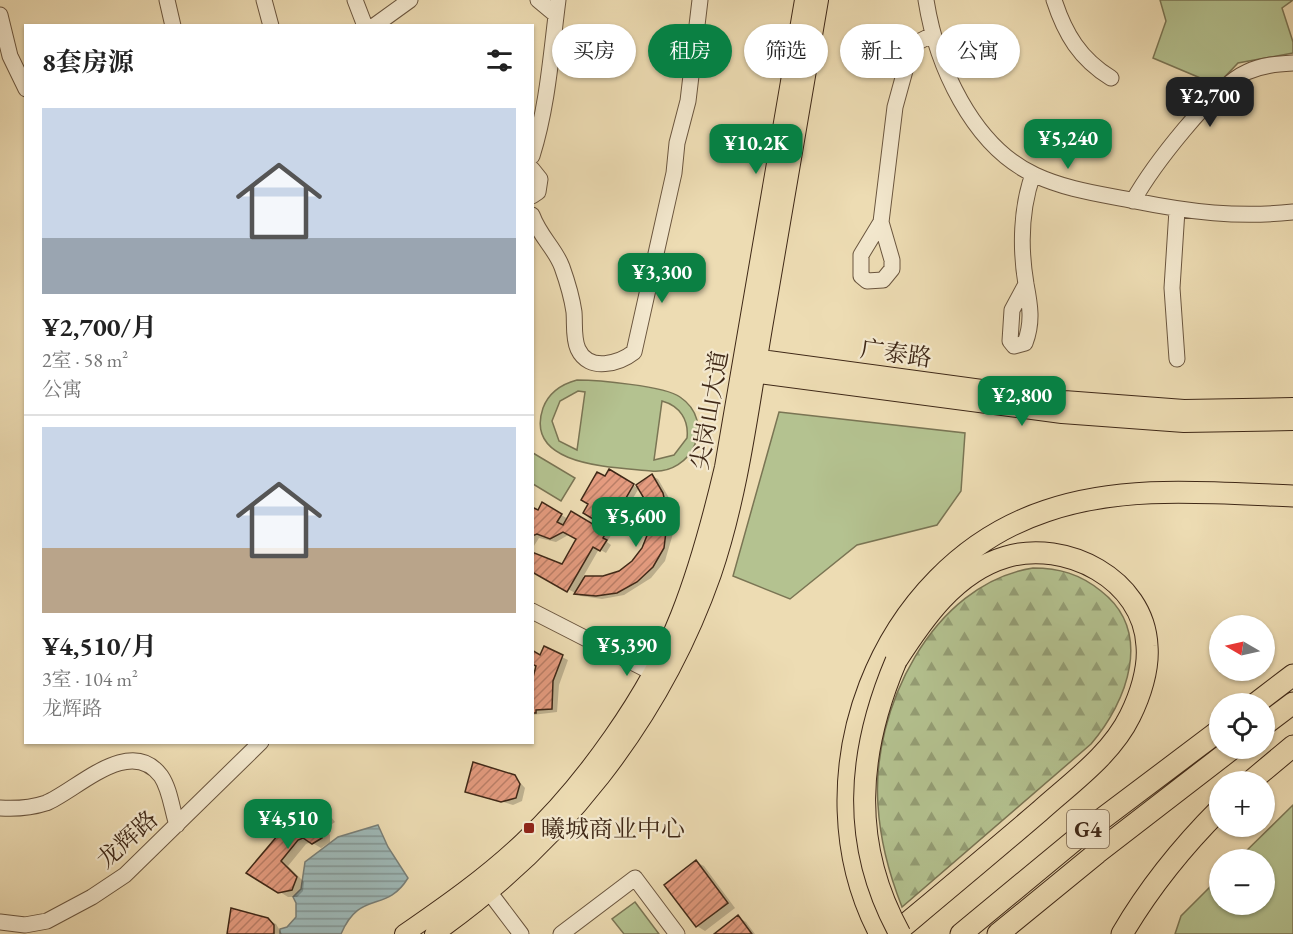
<!DOCTYPE html>
<html lang="zh">
<head>
<meta charset="utf-8">
<style>
  body { margin:0; font-family:"EB Garamond","Noto Serif SC",serif; background:#f2f2f2; color:#222; height:100vh; display:flex; flex-direction:column; font-size:22px; white-space:nowrap }
  * { box-sizing:border-box; margin:0 }
  p { font-size:20px; color:#767676 }
  .icon { flex:none; width:33px; height:33px; fill:none; stroke:currentColor; stroke-width:2; stroke-linecap:round; stroke-linejoin:round }
  .map { position:relative; flex:1; overflow:hidden }
  .details { position:absolute; left:24px; top:24px; width:510px; height:720px; display:flex; flex-direction:column; background:#fff; border-radius:0px; box-shadow:0 2px 4px #0004 }
  .details>* { flex:none }
  .top-card { position:absolute; left:552px; top:24px; width:570px; height:54px; display:flex; gap:12px }
  .needle { width:39px; rotate:279deg }
  .fabs { position:absolute; left:1209px; top:615px; display:grid; gap:12px }
  .fabs a { display:grid; place-items:center; width:66px; height:66px; border-radius:50%; background:#fff; box-shadow:0 2px 4px #0004; font-size:30px }
  .price { position:absolute; translate:-50% -51px; padding:0 14px; border-radius:12px; background:#0b8043; color:#fff; font-size:20px; line-height:39px; filter:drop-shadow(0 2px 3px #0008) }
  .price::after { content:''; position:absolute; left:50%; top:36px; width:18px; height:14px; margin-left:-9px; background:inherit; clip-path:polygon(0 0,100% 0,50% 100%) }
  .price.current { background:#222; color:#fff }
  ul { padding:0; list-style:none }
  li { display:grid; align-content:center; gap:12px; height:318px; padding:0 18px }
  li+li { border-top:2px solid #e0e0e0 }
  li span { display:grid; place-items:center; height:186px; border-radius:0px; color:#555 }
  li>.icon { margin-inline-start:auto }
  span .icon { width:108px; height:108px; fill:#fffc; stroke-width:1 }
  li b { font-size:26px }
  h2 { display:flex; justify-content:space-between; align-items:center; height:72px; padding:0 18px; font-size:26px }
  .pill { padding:0 21px; border-radius:27px; background:#fff; box-shadow:0 2px 4px #0004; font-size:21px; line-height:54px }
  .pill.current { background:#0b8043; color:#fff }
  .map>svg:first-child { display:block }
  .green { fill:#b4c290; stroke:#7a7554; stroke-width:1.5; fill-rule:evenodd }
  .forest { fill:url(#forest-firs); stroke:#7a7554; stroke-width:1.5 }
  .water { fill:url(#water-rules); stroke:#787f78; stroke-width:1.5 }
  .shadow { fill:#0003; fill-rule:evenodd }
  .building { fill:url(#building-hatch); stroke:#3f2817; stroke-width:1.5 }
  .lines { fill:none; stroke-linecap:round; stroke-linejoin:round }
  .minor-casing { stroke:#6a553e; stroke-width:17 }
  .major-casing { stroke:#3f2817; stroke-width:20 }
  .highway-casing { stroke:#3f2817; stroke-width:23 }
  .minor { stroke:#f3e8ce; stroke-width:15 }
  .major { stroke:#eddcb3; stroke-width:18 }
  .highway { stroke:#eddcb3; stroke-width:21 }
  .highway-bridge-casing { stroke:#3f2817; stroke-width:23; stroke-linecap:butt }
  .highway-bridge { stroke:#eddcb3; stroke-width:21 }
  .poi-dot { fill:#8f2418; stroke:#f3e8ce; stroke-width:2 }
  .labels { text-anchor:middle; dominant-baseline:central; stroke-width:4.5; stroke-linejoin:round; paint-order:stroke }
  .shield { fill:#f3e8ce; stroke:#75624e; stroke-width:1.5 }
  .shield-label { font-size:22px; font-weight:bold; fill:#3f2817 }
  .street-label { font-size:24px; fill:#3f2817; stroke:#f3e8ce }
  .poi-label { font-size:24px; fill:#3f2817; stroke:#f3e8ce; text-anchor:start }
</style>
</head>
<body>
<div class="map">
<svg width="1293" height="934" viewBox="0 0 1293 934">
  <defs>
    <pattern id="forest-firs" width="22" height="20" patternUnits="userSpaceOnUse" patternTransform="scale(1.5)"><rect width="22" height="20" fill="#b4c290"/><path d="M5 1l3.5 6h-7zM16 11l3.5 6h-7z" fill="#949e75"/></pattern>
    <pattern id="water-rules" width="6" height="5" patternUnits="userSpaceOnUse" patternTransform="scale(1.5)"><rect width="6" height="5" fill="#9eb9b8"/><path d="M0 2.5h6" fill="none" stroke="#829695"/></pattern>
    <pattern id="building-hatch" width="6" height="6" patternUnits="userSpaceOnUse" patternTransform="scale(1.5)"><rect width="6" height="6" fill="#e49b7f"/><path d="M-1 1l2-2M0 6l6-6M5 7l2-2" fill="none" stroke="#ba7e67"/></pattern>
  </defs>
  <rect width="100%" height="100%" fill="#eddcb3"/>
  <filter id="stains"><feTurbulence type="fractalNoise" baseFrequency=".00333" numOctaves="4"/><feColorMatrix values="0 0 0 0 .2 0 0 0 0 .09 0 0 0 0 .02 0 0 0 .5 -.17"/></filter>
  <radialGradient id="worn" r=".72"><stop offset=".6" stop-color="#630" stop-opacity="0"/><stop offset="1" stop-color="#630" stop-opacity=".3"/></radialGradient>
  <path class="green" d="M1160 0H1293L1282 8 1293 42V53L1238 63 1217 85 1153 58 1166 21Z
    M577 380C597 380 665 386 680 397 717 422 692 475 651 471 615 467 523 467 543 408 549 392 562 384 577 380ZM578 391 585 392 577 450 559 441 552 421 560 401ZM662 401C680 406 689 420 687 438L674 455 654 460Z
    M779 412 965 433 961 491 937 525 857 545 790 599 733 576Z
    M533 453 575 478 561 501 533 484Z
    M1293 805V934H1175L1181 916 1219 878 1220 904H1264V860L1238 859Z
    M635 902 659 934H624L612 919Z"/>
  <path class="forest" d="M1033 568C1059 568 1080 574 1101 591 1154 632 1127 702 1091 744L902 907C889 874 880 840 878 805 871 710 932 584 1033 568Z"/>
  <path class="water" d="M378 825 388 847 408 878C386 914 360 889 341 934H280V929L287 927 296 917V903L293 897 301 889 305 862 338 837Z"/>
  <path class="shadow" d="M610 471 636 487 652 476 658 479 669 498 674 530 665 561 651 578 624 595 602 599 581 596 532 570V552L541 559 563 566 578 539 570 534 556 542 539 538 532 549V508L538 512 543 504 568 519 602 531 605 524V478ZM639 488 646 500 650 516 649 533 643 549 633 562 619 572 603 577H583L599 549 606 553 611 545 607 542Z
    M541 657H562L568 660 559 685 557 712 532 715V696Z
    M516 778 525 788 522 801 513 805 467 791Z
    M316 803 324 808 335 822 325 829 330 835V842L321 848 311 842 306 844 288 866 304 882 303 891 297 897H288L249 873Z
    M696 862 704 866 735 908 705 931 697 926 666 885Z
    M738 917 746 922 755 934H716Z
    M267 919 276 924 282 934H229Z"/>
  <path class="building" d="M609 469 634 484 603 538 607 540 600 551 593 547 567 592 532 572V552L562 564 576 539 563 532 550 539 537 534 532 536V507L538 510 542 502 562 514 557 522 563 525 571 511 601 529 603 525 583 513 588 504 581 500 597 472 605 476Z
    M652 474 663 493 668 515 664 548 653 567 637 582 617 593 596 596 574 594 585 576H603L619 571 632 561 642 548 648 533 649 516 645 500 636 485Z
    M544 646 563 655 553 681 552 709 536 710V713H532V681L536 666 532 664V650L540 655Z
    M473 762 515 775 520 784 516 798 501 802 465 792Z
    M316 801 328 817 318 824 322 829V838L312 844 303 838 298 840 281 861 297 877 292 890 278 893 246 873 289 822Z
    M696 860 728 903 696 927 664 885Z
    M231 908 268 918 274 925V934H227Z
    M738 915 752 934H714Z"/>
  <g class="lines">
    <g class="minor-casing">
      <path id="minor" d="M167 0 173 26
        M264 0 271 26
        M355 0 365 26
        M538 0 556 15
        M926 0C936 64 972 146 1035 175 1067 190 1101 194 1135 201 1189 212 1238 218 1293 212
        M1054 0C1065 34 1080 59 1111 78
        M0 15 10 56 26 89
        M374 26 410 0
        M532 156C548 105 551 53 558 0
        M532 169 540 179 538 192 532 196
        M1133 201C1152 167 1213 87 1247 72 1262 65 1277 64 1293 63
        M532 215C540 237 555 248 562 267 567 281 572 298 574 312 575 324 573 338 578 349 589 373 620 363 634 352L674 173 677 143 688 101 700 0
        M881 222 861 255V276L867 281 883 280 892 269V260L881 222 895 107 909 56 918 42 932 35
        M1026 284 1012 310 1010 341 1014 346 1025 343C1033 322 1030 305 1026 284 1020 248 1021 208 1033 174
        M1177 359 1172 288 1177 210
        M532 611 661 677
        M0 808C16 809 31 808 46 803 76 791 130 734 161 776 170 789 172 810 177 825
        M490 893 521 934
        M0 922 25 925 47 921 92 897 125 875 261 742
        M561 934 635 878 677 934"/>
    </g>
    <g class="major-casing">
      <path id="major" d="M746 357 1064 400 1184 409 1293 407
        M743 372 1062 414 1184 423 1293 421
        M404 934C446 905 486 877 523 842 584 785 649 694 680 615 699 567 712 518 724 467L804 0
        M434 934C561 845 660 722 712 574 740 492 750 402 765 316 783 211 801 105 819 0"/>
    </g>
    <g class="highway-casing">
      <path id="highway" d="M1255 704 1293 675
        M1264 725 1293 703
        M1250 782 1293 746
        M880 934C799 780 878 567 1046 511 1125 484 1211 493 1293 496
        M894 934C943 893 991 853 1040 811 1071 783 1111 755 1130 716 1140 696 1149 669 1147 646 1144 579 1065 539 1006 557 955 572 923 619 896 661
        M961 934 1082 834 1220 730
        M998 934 1097 853 1233 748
        M1122 934C1149 888 1182 847 1220 809"/>
    </g>
    <use href="#minor" class="minor"/>
    <use href="#major" class="major"/>
    <use href="#highway" class="highway"/>
    <g class="highway-bridge-casing">
      <path id="highway-bridge" d="M896 661C857 753 850 844 900 934"/>
    </g>
    <use href="#highway-bridge" class="highway-bridge"/>
  </g>
  <rect class="poi-dot" x="523" y="822" width="12" height="12" rx="3"/>
  <g class="labels">
    <rect class="shield" x="1067" y="810" width="42" height="38" rx="4.5"/>
    <g class="shield-label">
      <text x="1088" y="829">G4</text>
    </g>
    <g class="street-label">
      <text transform="translate(896 353) rotate(8)">广泰路</text>
      <text transform="translate(709 410) rotate(-80)">尖岗山大道</text>
      <text transform="translate(127 839) rotate(-42)">龙辉路</text>
    </g>
    <g class="poi-label">
      <text x="541" y="828">曦城商业中心</text>
    </g>
  </g>
  <rect width="100%" height="100%" filter="url(#stains)"/>
  <rect width="100%" height="100%" fill="url(#worn)"/>
</svg>
<div class="fabs">
<a><svg class="needle" viewBox="-14 -14 28 28"><path d="M0-13l5 13h-10z" fill="#e53935"/><path d="M0 13l5-13h-10z" fill="#767676"/></svg></a>
<a><svg class="icon" aria-label="locate" viewBox="0 0 24 24"><circle cx="12" cy="12" r="6"/><path d="M12 2v4M12 18v4M2 12h4M18 12h4"/></svg></a>
<a>+</a>
<a>−</a>
</div>
<b class="price current" style="left:1210px;top:128px">¥2,700</b>
<b class="price" style="left:1068px;top:170px">¥5,240</b>
<b class="price" style="left:756px;top:175px">¥10.2K</b>
<b class="price" style="left:662px;top:304px">¥3,300</b>
<b class="price" style="left:1022px;top:427px">¥2,800</b>
<b class="price" style="left:636px;top:548px">¥5,600</b>
<b class="price" style="left:627px;top:677px">¥5,390</b>
<b class="price" style="left:288px;top:850px">¥4,510</b>
<div class="top-card">
<a class="pill">买房</a>
<a class="pill current">租房</a>
<a class="pill">筛选</a>
<a class="pill">新上</a>
<a class="pill">公寓</a>
</div>
<section class="details">
<h2>8套房源<svg class="icon" aria-label="filters" viewBox="0 0 24 24"><path d="M4 7h16M4 17h16"/><circle cx="9" cy="7" r="2"/><circle cx="15" cy="17" r="2"/></svg></h2>
<ul>
<li><span style="background:linear-gradient(#c9d6e8 70%,#9aa5b1 0)"><svg class="icon" aria-label="home" viewBox="0 0 24 24"><path d="M3 11l9-7 9 7M6 9v11h12V9"/></svg></span><div><b>¥2,700/月</b><p>2室 · 58 m²</p><p>公寓</p></div></li>
<li><span style="background:linear-gradient(#c9d6e8 65%,#b9a48a 0)"><svg class="icon" aria-label="home" viewBox="0 0 24 24"><path d="M3 11l9-7 9 7M6 9v11h12V9"/></svg></span><div><b>¥4,510/月</b><p>3室 · 104 m²</p><p>龙辉路</p></div></li>
</ul>
</section>
</div>
</body>
</html>
